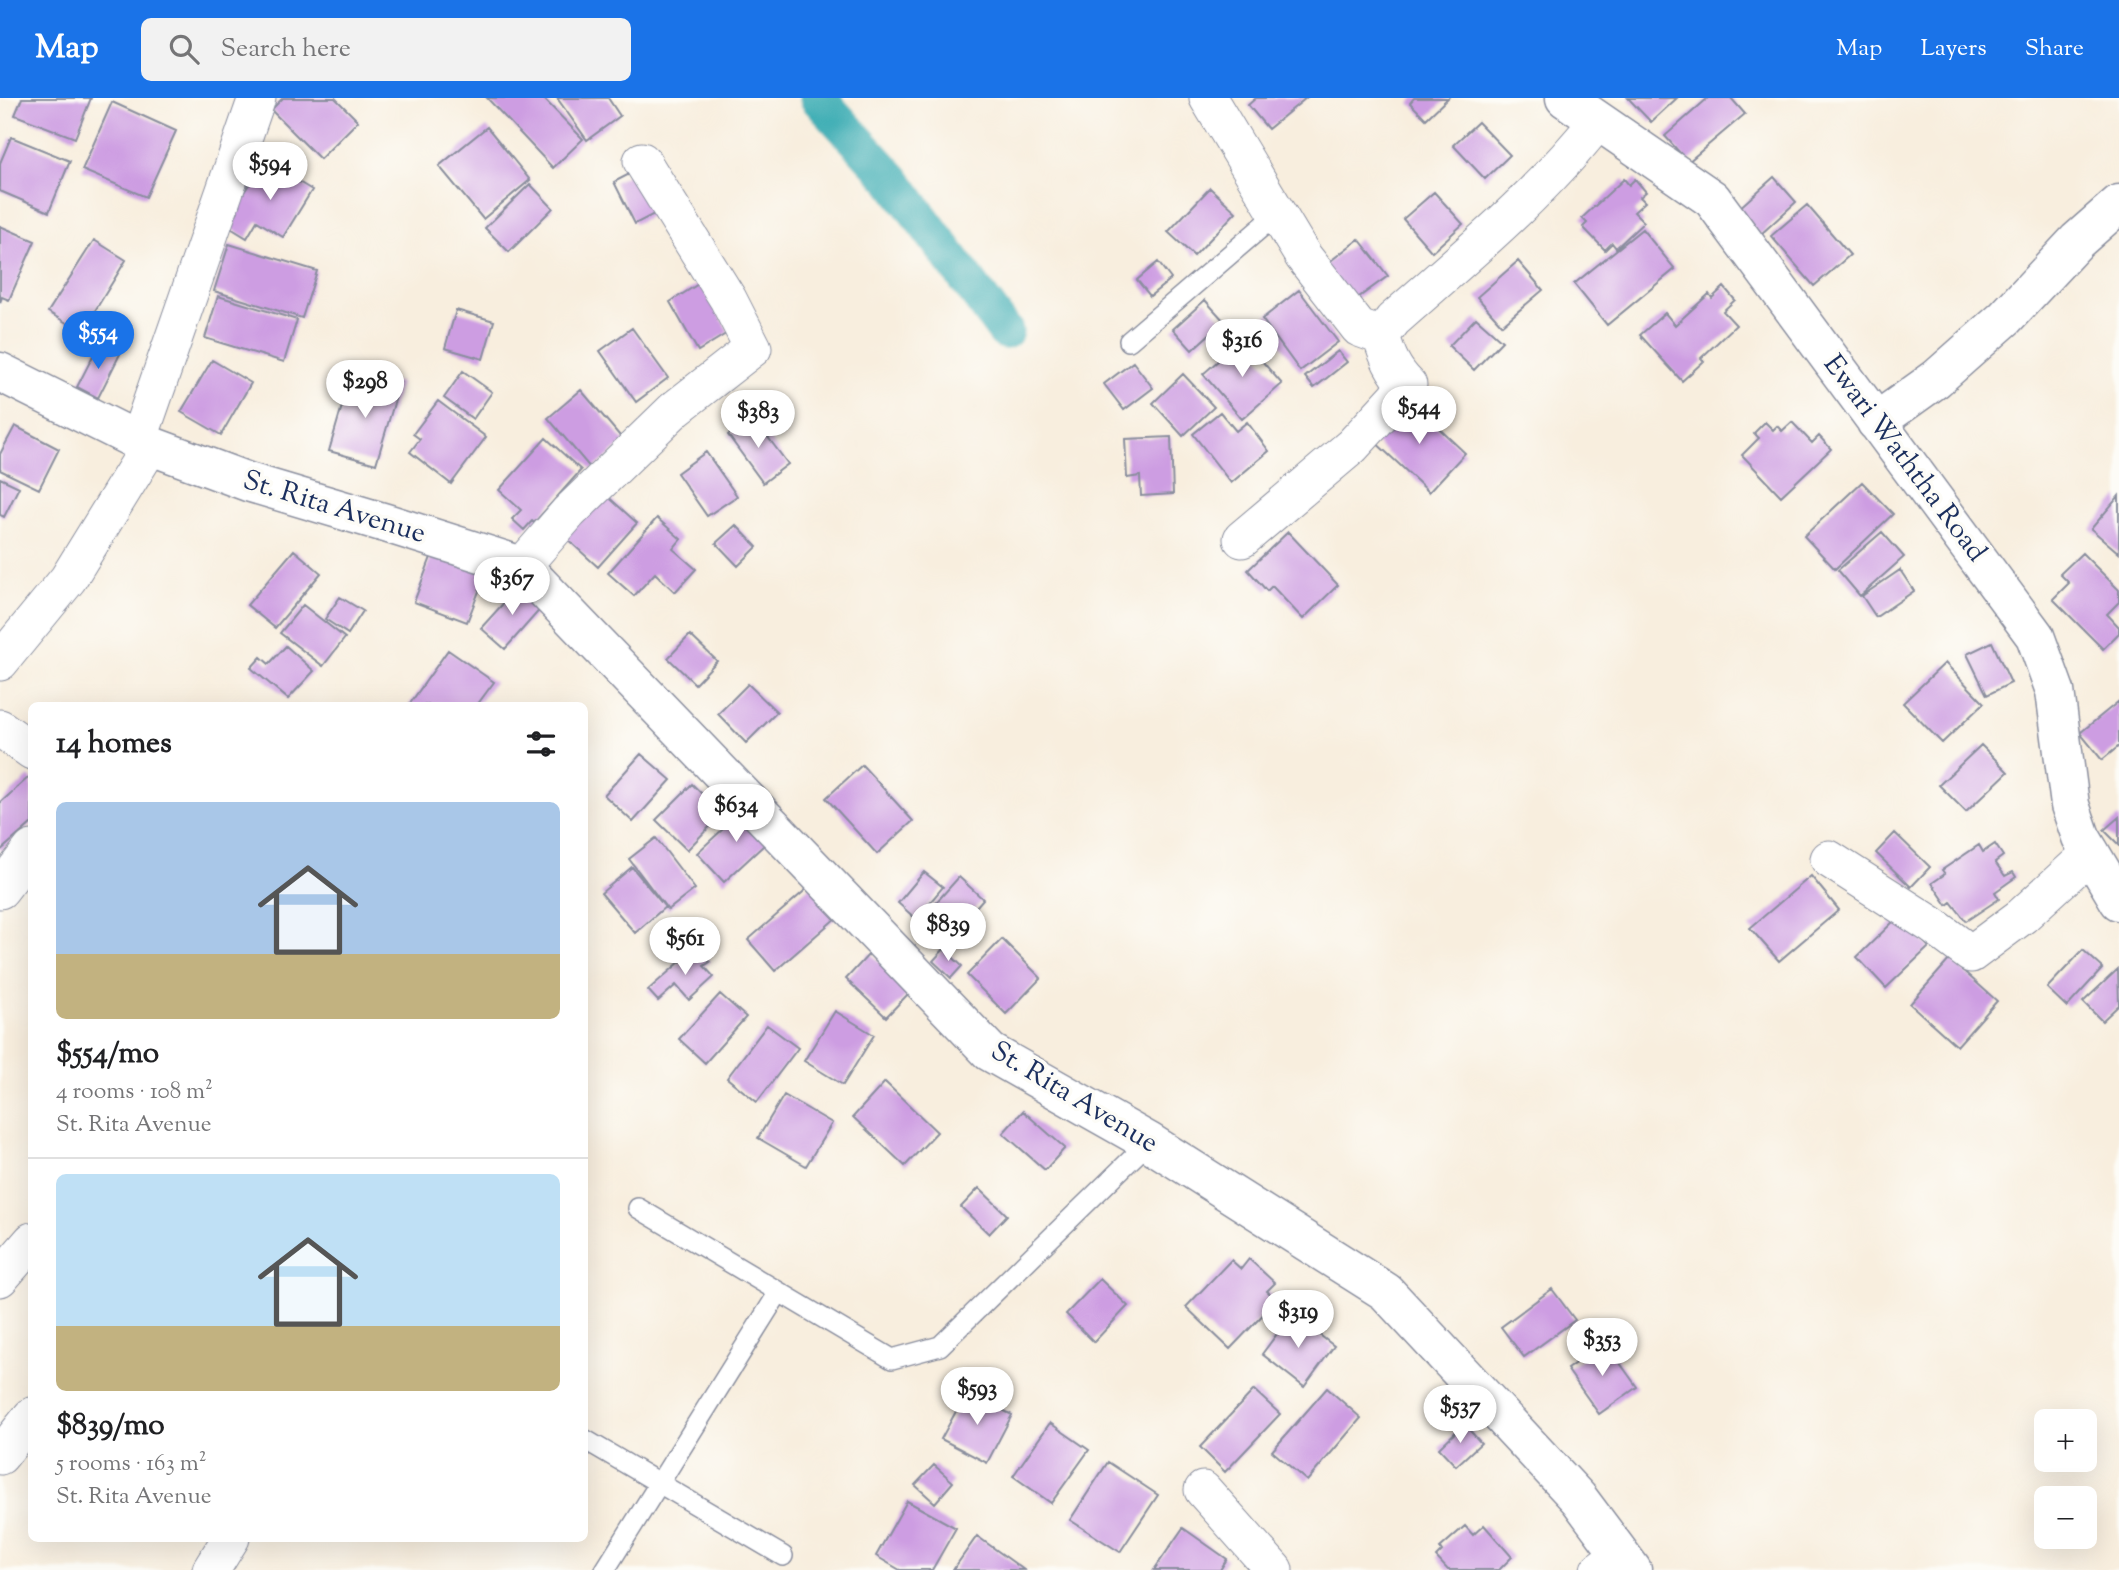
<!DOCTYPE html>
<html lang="en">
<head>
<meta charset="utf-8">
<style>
  body { margin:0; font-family:"Sorts Mill Goudy",serif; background:#f2f2f2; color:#202124; height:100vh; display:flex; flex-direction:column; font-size:26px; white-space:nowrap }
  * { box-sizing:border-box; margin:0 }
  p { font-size:23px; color:#757577 }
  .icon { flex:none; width:38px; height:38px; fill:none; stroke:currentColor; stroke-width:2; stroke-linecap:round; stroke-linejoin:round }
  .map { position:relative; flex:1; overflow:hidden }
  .panel { position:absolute; left:28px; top:604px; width:560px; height:840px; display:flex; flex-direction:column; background:#fff; border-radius:10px; box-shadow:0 7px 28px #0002 }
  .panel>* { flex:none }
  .fabs { position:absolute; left:2034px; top:1311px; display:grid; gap:14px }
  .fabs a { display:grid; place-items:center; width:63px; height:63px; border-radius:10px; background:#fff; box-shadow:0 7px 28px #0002; font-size:35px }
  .price { position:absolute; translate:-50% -60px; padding:0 16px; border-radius:24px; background:#fff; color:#222; font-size:23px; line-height:46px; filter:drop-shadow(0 2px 4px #0008) }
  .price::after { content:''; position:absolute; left:50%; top:42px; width:21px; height:16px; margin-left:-10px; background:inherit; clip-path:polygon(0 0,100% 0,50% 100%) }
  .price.active { background:#1a73e8; color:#fff }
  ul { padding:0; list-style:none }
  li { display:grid; align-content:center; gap:14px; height:371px; padding:0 28px }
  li+li { border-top:2px solid #e0e0e0 }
  li span { display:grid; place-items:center; height:217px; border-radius:10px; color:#555 }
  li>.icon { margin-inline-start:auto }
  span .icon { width:126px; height:126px; fill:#fffc; stroke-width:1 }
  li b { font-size:30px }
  h2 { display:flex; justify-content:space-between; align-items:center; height:84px; padding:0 28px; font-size:30px }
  header { display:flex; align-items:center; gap:42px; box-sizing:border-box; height:98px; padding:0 35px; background:#1a73e8; color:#fff }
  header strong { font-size:33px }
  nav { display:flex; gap:38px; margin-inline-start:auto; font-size:24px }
  .search { width:490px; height:63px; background:#f2f2f2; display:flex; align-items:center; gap:18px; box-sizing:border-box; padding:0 24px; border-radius:10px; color:#757577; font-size:26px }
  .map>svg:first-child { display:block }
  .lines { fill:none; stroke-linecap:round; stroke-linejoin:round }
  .canal { stroke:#3aacb3; stroke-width:37 }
  .building { fill:#cd9de2 }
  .service-casing { stroke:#8a8e9e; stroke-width:22 }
  .minor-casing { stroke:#8a8e9e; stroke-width:39 }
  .tertiary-casing { stroke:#8a8e9e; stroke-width:41 }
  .service { stroke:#fff; stroke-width:19 }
  .minor { stroke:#fff; stroke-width:37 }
  .tertiary { stroke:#fff; stroke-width:38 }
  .labels { text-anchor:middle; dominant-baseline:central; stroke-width:7; stroke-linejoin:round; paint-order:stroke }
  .street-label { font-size:28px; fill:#1b2f5e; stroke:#fdfcf7 }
</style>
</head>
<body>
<header>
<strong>Map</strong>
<div class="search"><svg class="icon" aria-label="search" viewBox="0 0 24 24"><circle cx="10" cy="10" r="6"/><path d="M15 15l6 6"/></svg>Search here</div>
<nav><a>Map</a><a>Layers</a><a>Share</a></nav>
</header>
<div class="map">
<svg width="2119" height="1472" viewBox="0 0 2119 1472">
  <rect width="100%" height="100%" fill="#fdfcf7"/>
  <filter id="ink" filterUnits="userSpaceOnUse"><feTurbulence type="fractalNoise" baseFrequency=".0143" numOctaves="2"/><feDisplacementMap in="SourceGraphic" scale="14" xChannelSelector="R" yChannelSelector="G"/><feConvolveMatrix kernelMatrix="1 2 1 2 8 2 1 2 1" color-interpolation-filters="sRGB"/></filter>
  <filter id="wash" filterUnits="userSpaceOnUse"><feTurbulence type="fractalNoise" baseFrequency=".00686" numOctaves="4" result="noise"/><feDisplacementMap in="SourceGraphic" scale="28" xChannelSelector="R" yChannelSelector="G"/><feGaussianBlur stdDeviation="1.57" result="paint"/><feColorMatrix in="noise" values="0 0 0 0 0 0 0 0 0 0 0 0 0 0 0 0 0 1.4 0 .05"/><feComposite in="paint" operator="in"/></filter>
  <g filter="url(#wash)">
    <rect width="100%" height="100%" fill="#f8eede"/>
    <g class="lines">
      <path class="canal" d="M818 0 893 82 1005 233"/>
    </g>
    <g id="blocks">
      <path class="building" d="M22 0H91L75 40 15 17Z
        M283 0H335L358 23 320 61 271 12Z
        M487 0H543L583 41 553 70Z
        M557 0H608L620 18 587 42Z
        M1256 0H1306L1268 31 1248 7Z
        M1414 0H1448L1426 21 1410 5Z
        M1628 0H1677L1651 24Z
        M1708 0H1731L1745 16 1688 64 1665 38Z
        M112 4 176 33 146 99 82 72Z
        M1478 24 1510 57 1485 81 1453 47Z
        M487 29 530 82 483 121 439 68Z
        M11 39 70 63 49 114 0 93V65Z
        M264 63 312 92 283 139 257 123 247 140 229 129 238 113 234 110Z
        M639 71 660 113 635 126 614 84Z
        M1774 79 1796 104 1760 137 1737 112Z
        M1624 81 1629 87 1635 81 1646 94 1640 99 1645 104 1634 114 1644 124 1616 150 1612 145 1605 152 1583 129 1587 125 1582 120Z
        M530 86 553 110 509 154 485 130Z
        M1210 90 1236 114 1194 158 1168 134Z
        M1434 94 1463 126 1432 154 1403 121Z
        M1807 107 1850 157 1814 188 1771 138Z
        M0 128 35 143 9 202 2 199 0 205Z
        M1642 131 1675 171 1607 227 1574 186Z
        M1359 141 1388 178 1352 204 1324 168Z
        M94 142 126 162 82 234 48 214Z
        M229 146 317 173 302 220 214 193Z
        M1518 163 1543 192 1502 227 1477 199Z
        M1158 164 1171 181 1150 198 1137 182Z
        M700 185 729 234 698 253 670 204Z
        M1724 189 1735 202 1723 213 1736 227 1701 260 1704 263 1682 283 1640 237 1665 215 1675 227 1709 196 1712 200Z
        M1299 192 1338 244 1300 273 1262 221Z
        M218 198 297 222 284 264 205 240Z
        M1205 202 1224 223 1192 252 1173 231Z
        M456 212 494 223 483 261 445 250Z
        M1476 220 1502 243 1474 272 1449 248Z
        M632 230 668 280 636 304 600 253Z
        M1243 241 1282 286 1242 321 1203 276Z
        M99 246 120 256 98 300 77 289Z
        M1338 253 1347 264 1314 290 1305 279Z
        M212 262 251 285 221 337 181 314Z
        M1133 264 1153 290 1124 312 1104 286Z
        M463 273 492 294 473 321 444 300Z
        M366 275 400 285 376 366 329 353 344 301 357 305Z
        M1183 276 1214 309 1183 338 1153 305Z
        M581 292 625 344 592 372 548 320Z
        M438 303 486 339 451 386 410 354 420 341 413 336Z
        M1410 303 1465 355 1429 394 1373 342Z
        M1220 314 1236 333 1247 324 1269 353 1231 385 1193 336Z
        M752 318 788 366 763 385 728 337Z
        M1765 324 1773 332 1777 328 1782 333 1792 324 1812 345 1819 338 1831 351 1781 398 1742 357 1759 340 1754 335Z
        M15 328 59 351 39 391 0 372V356Z
        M1171 339 1173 396 1141 398 1140 378 1127 380 1125 341Z
        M546 340 581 372 534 425 532 423 524 432 512 421 521 412 499 392Z
        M706 354 737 398 707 418 677 375Z
        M0 380 19 389 4 419 0 417Z
        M1862 384 1893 416 1835 471 1804 438Z
        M604 395 637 425 598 469 565 439Z
        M2119 398V455L2091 431Z
        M657 420 681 441 673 451 696 471 675 494 655 475 634 498 608 475Z
        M736 427 757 449 738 468 716 445Z
        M1288 434 1338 487 1303 521 1272 488 1267 493 1248 472Z
        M1882 434 1904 459 1860 498 1838 472Z
        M294 452 321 475 275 530 247 507Z
        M433 454 486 475 467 524 414 504Z
        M2082 455 2119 492V504L2107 516 2119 529V535L2103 551 2053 501 2069 485 2060 476Z
        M1900 472 1914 493 1876 519 1862 498Z
        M520 487 543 508 505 551 481 530Z
        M340 499 363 513 348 536 325 521Z
        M303 507 345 540 323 568 280 535Z
        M690 537 717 563 695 586 668 560Z
        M1992 544 2011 585 1987 597 1967 556Z
        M286 548 314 573 288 601 251 570 261 559 269 566Z
        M448 552 494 584 477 607H409Z
        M1945 565 1984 605 1942 645 1903 605Z
        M748 586 777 614 746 645 718 616Z
        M2119 603V648L2102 662 2080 635Z
        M1981 647 2008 674 1966 714 1939 687Z
        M641 656 671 682 633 724 604 697Z
        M862 667 913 723 877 756 826 700Z
        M29 679 32 681V725L0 753V705Z
        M692 686 722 716 687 752 656 722Z
        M749 707 776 736 724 784 697 755Z
        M2119 719V747L2104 732Z
        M1895 735 1930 769 1911 789 1876 755Z
        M656 740 695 791 668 812 629 761Z
        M1995 746 2003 758 1995 764 2005 778 2013 774 2016 779 1995 794 1999 801 1966 823 1951 804 1947 807 1932 785 1945 776 1942 772 1979 747 1983 754Z
        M632 769 665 809 635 835 601 795Z
        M924 774 943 789 916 821 898 805Z
        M1811 778 1839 812 1779 863 1750 830Z
        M959 779 983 801 948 841 923 819Z
        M817 782 844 813 775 873 748 842Z
        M1899 818 1929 849 1886 890 1857 859Z
        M1002 841 1041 880 1006 916 967 877Z
        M697 849 710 864 704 868 714 879 689 902 676 887 658 903 648 892Z
        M944 851 962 868 951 880 933 863Z
        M2083 852 2103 870 2067 909 2047 890Z
        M870 855 910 894 886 919 846 881Z
        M1950 861 1997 903 1957 948 1910 906Z
        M2118 871 2119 907 2102 923 2083 904Z
        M720 896 746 919 705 965 679 941Z
        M835 913 874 937 843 987 804 963Z
        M767 927 798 950 757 1004 727 980Z
        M885 984 937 1034 905 1068 853 1019Z
        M784 997 832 1025 806 1068 758 1040Z
        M1023 1013 1065 1050 1045 1072 1003 1035Z
        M979 1090 1007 1117 989 1136 961 1109Z
        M1249 1161 1275 1185 1267 1193 1277 1202 1230 1251 1186 1209 1231 1162 1241 1171Z
        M1100 1181 1128 1208 1094 1244 1066 1216Z
        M1552 1191 1575 1222 1524 1259 1501 1229Z
        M1292 1216 1334 1248 1304 1289 1262 1256Z
        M1605 1244 1637 1289 1599 1316 1567 1271Z
        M1327 1290 1361 1320 1307 1383 1272 1353Z
        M1254 1292 1280 1316 1225 1374 1200 1349Z
        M967 1293 1012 1317 987 1365 941 1341Z
        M1050 1325 1089 1352 1051 1405 1013 1378Z
        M1464 1326 1481 1345 1456 1368 1439 1350Z
        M1108 1364 1158 1397 1120 1454 1070 1422Z
        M934 1367 953 1384 935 1405 915 1387Z
        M907 1403 956 1430 932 1472H900L876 1458Z
        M1484 1427 1512 1459 1499 1472H1448L1436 1459 1442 1453 1440 1450 1465 1428 1473 1437Z
        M1183 1430 1227 1461 1220 1472H1154Z
        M977 1438 1024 1472H953Z"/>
    </g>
  </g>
  <g filter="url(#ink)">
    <use href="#blocks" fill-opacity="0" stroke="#8a8e9e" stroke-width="2"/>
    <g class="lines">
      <g class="service-casing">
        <path id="service" d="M1129 243 1277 116
          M638 1110 892 1261 940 1248 1149 1044
          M584 1341 783 1458
          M605 1472 779 1194"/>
      </g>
      <g class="minor-casing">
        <path id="minor" d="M1208 0 1303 158 1359 230 1381 238
          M138 343 257 0
          M1242 441 1352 348 1408 287C1393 273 1387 257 1381 238L1393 222C1464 159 1539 98 1598 23
          M522 468 569 414 675 311 753 250 728 201 642 63
          M0 564 68 481 150 348
          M0 630 32 653
          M1829 761 1932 827 1971 856 2022 818 2091 755
          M0 792 32 751
          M0 1180 32 1143
          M0 1358 32 1318
          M1203 1392 1274 1472
          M211 1472 231 1440
          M1599 1472 1619 1457"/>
      </g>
      <g class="tertiary-casing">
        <path id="tertiary" d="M1565 0 1712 101 2035 538 2055 593 2070 707 2081 739 2119 803
          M0 274 138 343 248 384 389 426 522 468 990 954 1149 1044 1386 1194 1579 1401 1632 1472
          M1876 324 1936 281 2005 220 2077 143 2119 106"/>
      </g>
      <use href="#service" class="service"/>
      <use href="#minor" class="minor"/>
      <use href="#tertiary" class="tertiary"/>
    </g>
  </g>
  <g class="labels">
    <g class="street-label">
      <text transform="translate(1904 361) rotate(53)">Ewari Waththa Road</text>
      <text transform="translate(334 410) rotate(17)">St. Rita Avenue</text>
      <text transform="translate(1074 1000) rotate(31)">St. Rita Avenue</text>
    </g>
  </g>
</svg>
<div class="fabs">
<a>+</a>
<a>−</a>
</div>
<b class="price" style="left:270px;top:104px">$594</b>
<b class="price active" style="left:98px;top:273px">$554</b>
<b class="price" style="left:1242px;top:281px">$316</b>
<b class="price" style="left:365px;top:322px">$298</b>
<b class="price" style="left:1419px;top:348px">$544</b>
<b class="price" style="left:758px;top:352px">$383</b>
<b class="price" style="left:512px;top:519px">$367</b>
<b class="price" style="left:736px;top:746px">$634</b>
<b class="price" style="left:948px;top:865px">$839</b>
<b class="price" style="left:685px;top:879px">$561</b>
<b class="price" style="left:1298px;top:1252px">$319</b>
<b class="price" style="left:1602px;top:1280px">$353</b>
<b class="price" style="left:977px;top:1329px">$593</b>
<b class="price" style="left:1460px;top:1347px">$537</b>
<section class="panel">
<h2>14 homes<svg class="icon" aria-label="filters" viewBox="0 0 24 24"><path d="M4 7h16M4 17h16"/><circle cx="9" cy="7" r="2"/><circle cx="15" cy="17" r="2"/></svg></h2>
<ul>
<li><span style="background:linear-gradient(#a9c7e8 70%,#c2b280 0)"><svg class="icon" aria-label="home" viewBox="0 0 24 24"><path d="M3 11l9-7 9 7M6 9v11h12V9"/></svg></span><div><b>$554/mo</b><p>4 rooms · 108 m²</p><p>St. Rita Avenue</p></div></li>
<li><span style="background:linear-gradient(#bfe0f5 70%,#c2b280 0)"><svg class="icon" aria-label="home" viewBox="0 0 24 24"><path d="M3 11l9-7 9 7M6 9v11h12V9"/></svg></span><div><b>$839/mo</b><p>5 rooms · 163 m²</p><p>St. Rita Avenue</p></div></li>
</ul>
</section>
</div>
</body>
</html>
